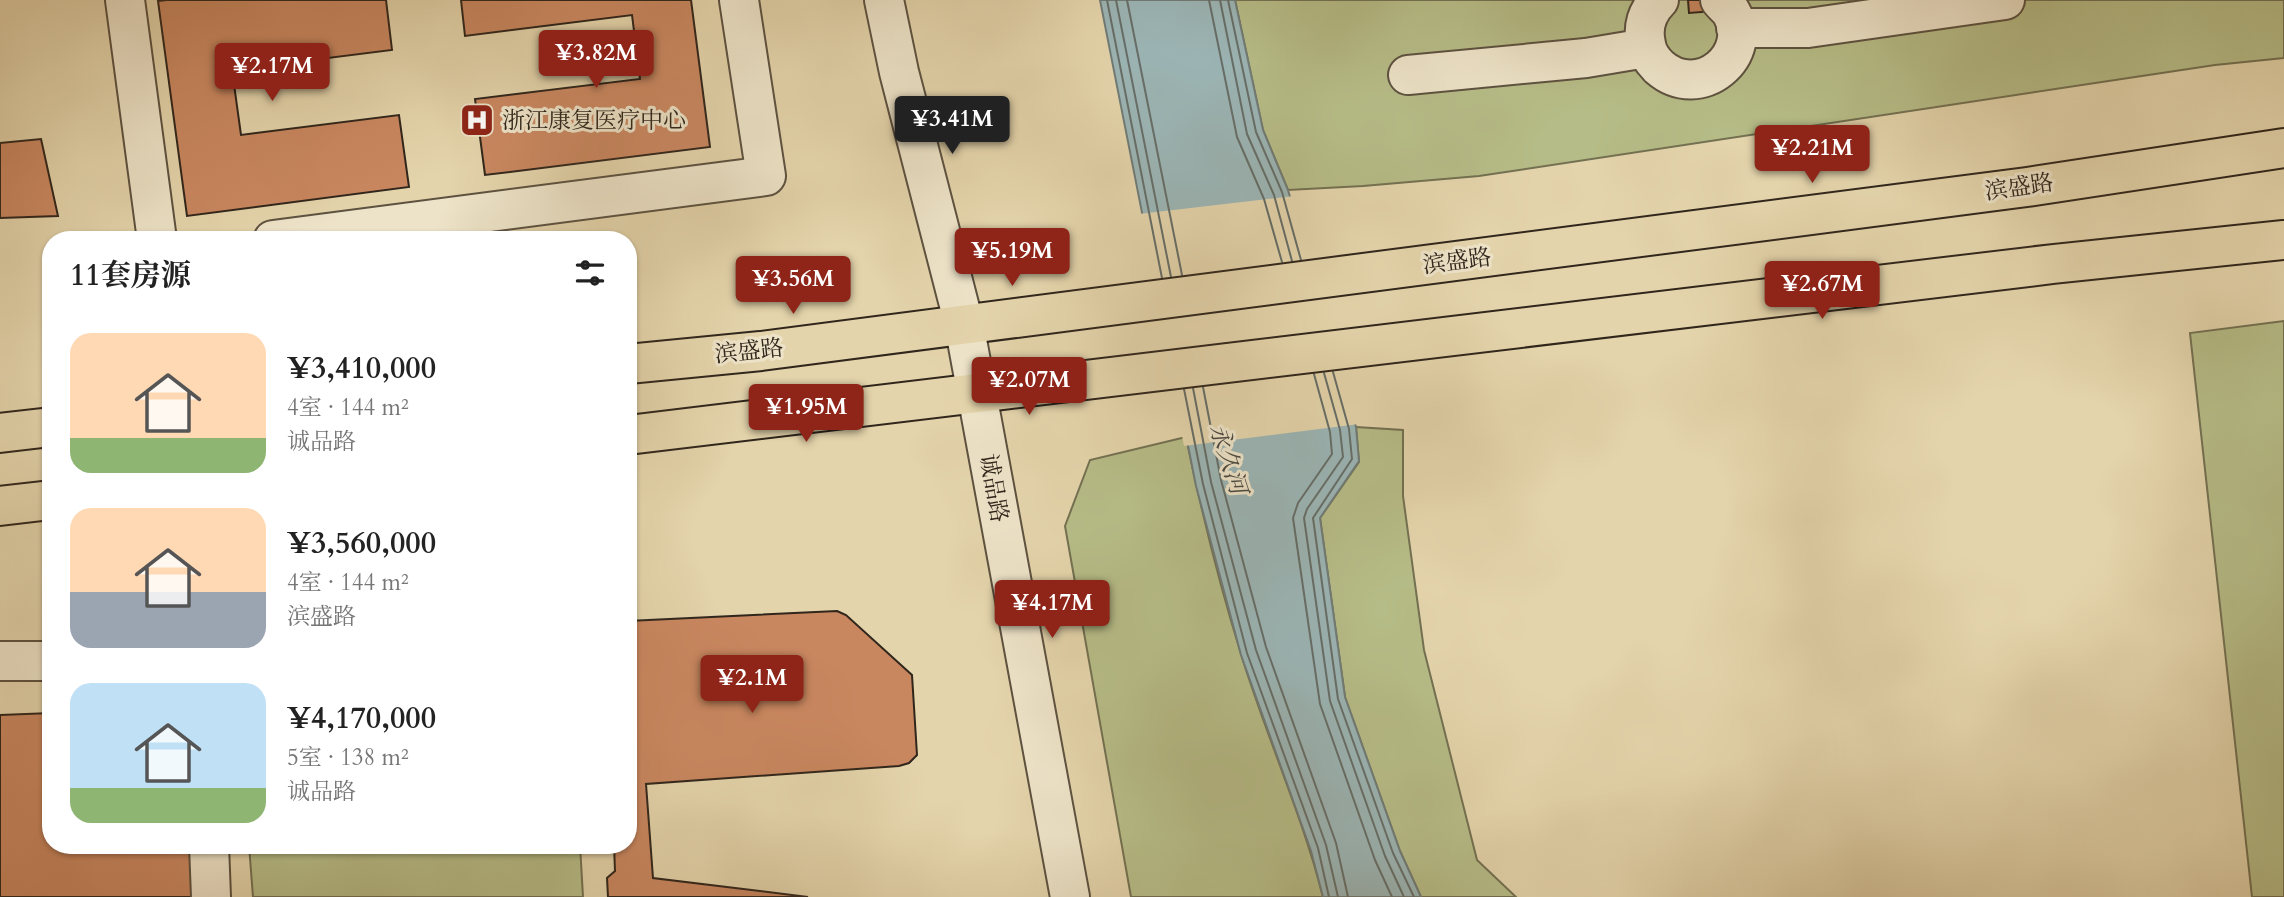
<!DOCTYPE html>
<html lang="zh">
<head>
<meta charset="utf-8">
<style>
  body { margin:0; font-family:Cardo,"Noto Serif SC",serif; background:#f6f6f6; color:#222; height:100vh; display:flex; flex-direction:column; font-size:26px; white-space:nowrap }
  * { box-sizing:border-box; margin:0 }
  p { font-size:23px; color:#767676 }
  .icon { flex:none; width:38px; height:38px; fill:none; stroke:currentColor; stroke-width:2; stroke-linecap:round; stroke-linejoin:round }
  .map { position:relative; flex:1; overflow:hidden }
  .details { position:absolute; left:42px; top:231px; width:595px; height:623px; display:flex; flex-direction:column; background:#fff; border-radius:28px; box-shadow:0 2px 5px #0004 }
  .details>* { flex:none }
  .price { position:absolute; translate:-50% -60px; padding:0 16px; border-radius:7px; background:#8f2418; color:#fff; font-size:23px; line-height:46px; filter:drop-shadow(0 2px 4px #0008) }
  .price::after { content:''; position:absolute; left:50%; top:42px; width:21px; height:16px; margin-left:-10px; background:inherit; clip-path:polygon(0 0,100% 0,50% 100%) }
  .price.current { background:#222; color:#fff }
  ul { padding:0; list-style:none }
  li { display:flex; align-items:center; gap:21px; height:175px; padding:0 28px }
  li span { display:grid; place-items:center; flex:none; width:196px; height:140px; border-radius:21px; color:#555 }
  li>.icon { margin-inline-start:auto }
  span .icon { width:84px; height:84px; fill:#fffc; stroke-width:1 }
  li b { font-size:30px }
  h2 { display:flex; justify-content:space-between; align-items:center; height:84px; padding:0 28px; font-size:30px }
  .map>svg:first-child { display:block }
  .green { fill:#b6bc87; stroke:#737152; stroke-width:2 }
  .water { fill:#9bb5b5; stroke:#707c78; stroke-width:2 }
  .pier { fill:#e4d4ab }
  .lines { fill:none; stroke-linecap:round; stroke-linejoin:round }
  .shore { stroke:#666e68; stroke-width:2 }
  .building { fill:#c98760; stroke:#30261c; stroke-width:2 }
  .minor-casing { stroke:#5d5240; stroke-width:42 }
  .major-casing { stroke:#30261c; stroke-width:42 }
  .minor { stroke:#ede3c8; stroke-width:38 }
  .major { stroke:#e4d4ab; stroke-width:38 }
  .labels { text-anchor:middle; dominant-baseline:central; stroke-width:6; stroke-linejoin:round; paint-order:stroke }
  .poi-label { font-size:23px; fill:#30261c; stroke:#ede3c8; text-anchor:start }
  .street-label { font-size:23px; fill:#30261c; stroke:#ede3c8 }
  .water-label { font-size:24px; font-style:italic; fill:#4b4a42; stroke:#ede3c8 }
</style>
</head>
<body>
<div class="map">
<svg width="2284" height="897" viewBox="0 0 2284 897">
  <rect width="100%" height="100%" fill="#e4d4ab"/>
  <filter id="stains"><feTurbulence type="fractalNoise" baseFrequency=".00286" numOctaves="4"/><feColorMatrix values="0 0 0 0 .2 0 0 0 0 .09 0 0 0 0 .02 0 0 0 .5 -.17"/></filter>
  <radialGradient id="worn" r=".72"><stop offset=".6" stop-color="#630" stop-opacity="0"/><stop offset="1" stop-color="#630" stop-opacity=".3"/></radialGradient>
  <path class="green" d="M1235 0H2284V58L2215 65 1479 176 1363 186 1288 190 1263 130Z
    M2284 321V897H2252L2190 333Z
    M1356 427 1403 430V496L1424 650 1477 860 1516 897H1421L1400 851 1345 697 1320 518 1359 462Z
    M1186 437C1201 510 1219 583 1241 654 1266 736 1302 814 1323 897H1131L1065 526 1090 460Z
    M249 845H580L583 897H253Z"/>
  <path class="water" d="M1100 0H1235L1263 130 1288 190 1356 427 1359 461 1320 518 1345 697 1400 851 1421 897H1323L1311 851 1241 655 1196 486Z"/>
  <path class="pier" d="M1294 196 1359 424 1184 446 1139 214Z"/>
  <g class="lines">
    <path class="shore" d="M1107 0 1162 278
      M1116 0 1171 277
      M1127 0 1182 275
      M1209 0 1237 137 1264 199 1282 262
      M1220 0 1247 134 1274 195 1292 261
      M1228 0 1256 132 1282 192 1301 260
      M1333 372 1349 429 1352 459 1313 518 1338 699 1393 853 1414 897
      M1324 373 1340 430 1343 457 1307 509 1304 518 1330 701 1385 856 1404 897
      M1314 374 1330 432 1332 454 1298 503 1293 518 1320 704 1375 860 1392 897
      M1203 387 1221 480 1266 647 1336 843 1348 897
      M1193 388 1211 482 1256 650 1326 845 1338 897
      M1184 389 1203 484 1247 653 1318 848 1329 897"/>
  </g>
  <path class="building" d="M167 0H386L392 50 232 70 241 135 399 115 409 187 187 216 158 1Z
    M461 0H691L710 147 485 175 475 99 640 79 632 15 465 36Z
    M1688 0H1726L1727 10 1689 13Z
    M41 139 58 216 0 218V143Z
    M837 611 846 615 912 675 917 755 909 763 899 766 646 784 653 878 808 897H608L607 878 615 871 614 845H628V621Z
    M51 713V845H197L199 897H0V715Z"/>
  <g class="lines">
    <g class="minor-casing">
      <path id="minor" d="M125 0 157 240
        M884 0 899 72 964 324 1070 897
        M1659 0C1647 12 1642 27 1646 44 1647 52 1653 61 1659 67 1700 103 1756 54 1731 12 1728 8 1723 4 1720 0
        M1736 28H1808L2005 0
        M1408 75 1586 58 1646 48
        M273 240 766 176 739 0
        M0 661H51
        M209 845 211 897"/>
    </g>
    <g class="major-casing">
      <path id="major" d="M628 364 761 351 2027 187 2284 148
        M0 433 51 427
        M628 435 2053 264 2284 240
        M0 506 51 500"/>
    </g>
    <use href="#minor" class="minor"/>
    <use href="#major" class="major"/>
  </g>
  <defs>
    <g id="hospital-square" transform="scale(1.75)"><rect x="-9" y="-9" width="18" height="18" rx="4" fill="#8f2418" stroke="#ede3c8"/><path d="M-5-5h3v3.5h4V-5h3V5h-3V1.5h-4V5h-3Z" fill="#fff"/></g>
  </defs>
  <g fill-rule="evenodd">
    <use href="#hospital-square" x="477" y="120"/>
  </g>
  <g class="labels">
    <g class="poi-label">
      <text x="502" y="120">浙江康复医疗中心</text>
    </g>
    <g class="street-label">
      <text transform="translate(2019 187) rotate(-8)">滨盛路</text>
      <text transform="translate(1457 261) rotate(-7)">滨盛路</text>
      <text transform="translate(749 351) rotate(-6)">滨盛路</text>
      <text transform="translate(994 488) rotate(80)">诚品路</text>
    </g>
    <g class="water-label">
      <text transform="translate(1228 459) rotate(72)">永久河</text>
    </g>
  </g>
  <rect width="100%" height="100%" filter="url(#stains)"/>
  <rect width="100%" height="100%" fill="url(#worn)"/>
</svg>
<b class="price" style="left:596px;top:90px">¥3.82M</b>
<b class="price" style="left:272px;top:103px">¥2.17M</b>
<b class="price current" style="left:952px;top:156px">¥3.41M</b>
<b class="price" style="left:1812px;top:185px">¥2.21M</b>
<b class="price" style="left:1012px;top:288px">¥5.19M</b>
<b class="price" style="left:793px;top:316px">¥3.56M</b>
<b class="price" style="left:1822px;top:321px">¥2.67M</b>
<b class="price" style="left:1029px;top:417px">¥2.07M</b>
<b class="price" style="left:806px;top:444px">¥1.95M</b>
<b class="price" style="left:1052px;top:640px">¥4.17M</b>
<b class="price" style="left:752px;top:715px">¥2.1M</b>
<section class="details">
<h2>11套房源<svg class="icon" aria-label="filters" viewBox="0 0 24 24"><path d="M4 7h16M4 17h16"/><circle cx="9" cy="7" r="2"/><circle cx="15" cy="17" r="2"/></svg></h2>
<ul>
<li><span style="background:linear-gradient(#ffd9b3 75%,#8fb573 0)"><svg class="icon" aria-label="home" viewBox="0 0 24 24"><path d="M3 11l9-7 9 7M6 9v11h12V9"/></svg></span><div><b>¥3,410,000</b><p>4室 · 144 m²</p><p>诚品路</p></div></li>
<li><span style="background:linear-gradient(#ffd9b3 60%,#9aa5b1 0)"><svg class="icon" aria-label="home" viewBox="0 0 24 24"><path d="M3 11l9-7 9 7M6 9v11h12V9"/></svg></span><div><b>¥3,560,000</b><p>4室 · 144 m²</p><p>滨盛路</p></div></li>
<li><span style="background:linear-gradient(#bfe0f5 75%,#8fb573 0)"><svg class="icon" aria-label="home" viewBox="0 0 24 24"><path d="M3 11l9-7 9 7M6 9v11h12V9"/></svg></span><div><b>¥4,170,000</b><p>5室 · 138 m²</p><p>诚品路</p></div></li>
</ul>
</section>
</div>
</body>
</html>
